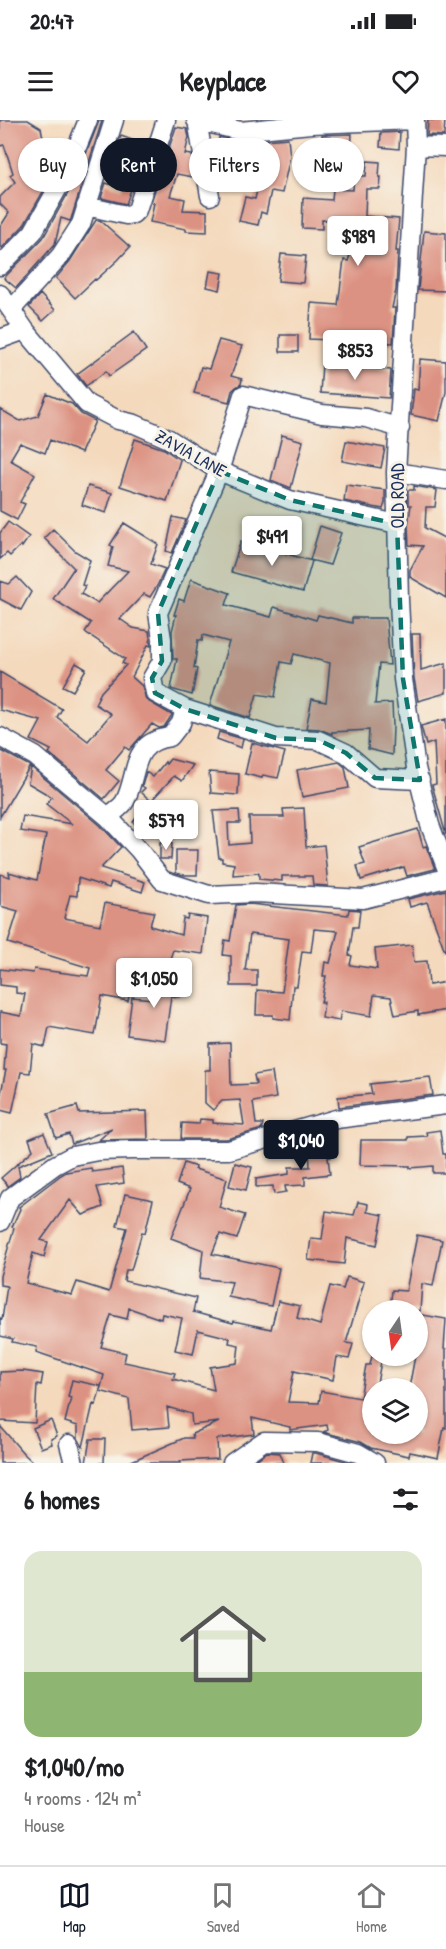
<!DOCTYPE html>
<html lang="en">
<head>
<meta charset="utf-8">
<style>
  body { margin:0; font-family:"Patrick Hand",sans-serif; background:#f2f2f2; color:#202124; height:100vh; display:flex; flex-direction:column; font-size:22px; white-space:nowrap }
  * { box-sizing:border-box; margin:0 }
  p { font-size:20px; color:#757577 }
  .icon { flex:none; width:33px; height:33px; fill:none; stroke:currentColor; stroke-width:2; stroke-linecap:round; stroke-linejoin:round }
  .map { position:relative; height:1343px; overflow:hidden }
  .drawer { display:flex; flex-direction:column; background:#fff; flex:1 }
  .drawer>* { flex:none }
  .hud { position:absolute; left:18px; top:18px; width:411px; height:54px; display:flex; gap:12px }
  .needle { width:39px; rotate:193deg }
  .controls { position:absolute; left:362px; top:1180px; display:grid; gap:12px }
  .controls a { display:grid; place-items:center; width:66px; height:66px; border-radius:50%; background:#fff; box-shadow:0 2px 4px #0004; font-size:30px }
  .price { position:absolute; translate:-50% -51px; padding:0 14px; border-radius:6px; background:#fff; color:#222; font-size:20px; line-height:39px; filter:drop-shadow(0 2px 3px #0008) }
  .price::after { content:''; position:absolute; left:50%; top:36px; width:18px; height:14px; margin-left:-9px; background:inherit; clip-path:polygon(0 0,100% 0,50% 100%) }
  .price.on { background:#111827; color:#fff }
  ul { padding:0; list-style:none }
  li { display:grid; align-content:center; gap:12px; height:318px; padding:0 24px }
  li span { display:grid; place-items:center; height:186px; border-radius:18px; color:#555 }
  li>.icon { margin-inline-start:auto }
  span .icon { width:108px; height:108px; fill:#fffc; stroke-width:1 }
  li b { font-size:26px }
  h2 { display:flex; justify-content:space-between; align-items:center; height:72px; padding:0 24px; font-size:26px }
  .pill { padding:0 21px; border-radius:27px; background:#fff; box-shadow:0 2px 4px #0004; font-size:21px; line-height:54px }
  .pill.on { background:#111827; color:#fff }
  .status { display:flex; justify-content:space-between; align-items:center; height:42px; padding:0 30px; background:#fff; direction:ltr }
  .status svg { height:16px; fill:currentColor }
  header { display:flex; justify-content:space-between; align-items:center; height:78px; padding:0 24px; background:#fff; font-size:27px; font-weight:700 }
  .dock { display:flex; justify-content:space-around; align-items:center; height:84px; border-top:2px solid #e0e0e0; background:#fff; font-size:16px; color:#757577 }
  .dock a { display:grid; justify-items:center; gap:3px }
  .dock .on { color:#111827 }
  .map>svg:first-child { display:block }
  .building { fill:#dc9282; fill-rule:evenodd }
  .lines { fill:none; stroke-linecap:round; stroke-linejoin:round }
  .minor-casing { stroke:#3c486c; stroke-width:21 }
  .minor { stroke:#fff; stroke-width:18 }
  .marked { fill:#0f766e; fill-opacity:0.2; stroke:#0f766e; stroke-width:4.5; stroke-dasharray:12 8; stroke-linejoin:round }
  .labels { text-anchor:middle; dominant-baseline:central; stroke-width:6; stroke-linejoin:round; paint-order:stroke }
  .street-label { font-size:18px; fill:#1b2f5e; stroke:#f7f3e8 }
</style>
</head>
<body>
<div class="status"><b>20:47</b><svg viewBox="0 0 49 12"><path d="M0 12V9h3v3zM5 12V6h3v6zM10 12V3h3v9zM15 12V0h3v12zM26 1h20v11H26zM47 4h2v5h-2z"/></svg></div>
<header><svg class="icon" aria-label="menu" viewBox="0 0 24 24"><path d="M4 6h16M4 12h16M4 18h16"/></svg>Keyplace<svg class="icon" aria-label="heart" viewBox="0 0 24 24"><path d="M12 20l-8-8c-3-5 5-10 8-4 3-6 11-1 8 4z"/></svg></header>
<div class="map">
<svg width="446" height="1343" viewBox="0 0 446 1343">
  <rect width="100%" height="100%" fill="#f7f3e8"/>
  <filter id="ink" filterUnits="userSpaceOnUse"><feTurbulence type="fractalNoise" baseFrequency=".0167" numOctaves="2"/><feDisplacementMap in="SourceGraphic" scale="12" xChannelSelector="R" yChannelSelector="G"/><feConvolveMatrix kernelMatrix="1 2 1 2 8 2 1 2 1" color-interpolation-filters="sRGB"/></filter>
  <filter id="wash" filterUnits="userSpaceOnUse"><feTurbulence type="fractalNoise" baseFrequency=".008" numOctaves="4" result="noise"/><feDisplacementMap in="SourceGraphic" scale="24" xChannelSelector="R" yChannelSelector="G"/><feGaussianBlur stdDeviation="1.35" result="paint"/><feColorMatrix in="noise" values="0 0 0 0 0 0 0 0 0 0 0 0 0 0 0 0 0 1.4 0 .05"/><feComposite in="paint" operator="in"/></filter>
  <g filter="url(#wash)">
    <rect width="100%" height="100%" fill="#f4d9bc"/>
    <g id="blocks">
      <path class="building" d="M0 0H28L41 8 46 33 56 19 66 25 57 47 24 105 2 128 0 126V107L9 93 0 84V77L15 62 10 55 13 53 4 25 0 26Z
        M428 0H445L444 16 427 15Z
        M99 1H102L71 99 70 101 61 98 55 124 16 168 4 158 43 118 77 57Z
        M176 7 187 9 189 17 185 34 192 35 194 50 192 57 177 54 170 76 185 79 183 90 207 91V112L186 111V109L150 102 154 83 151 82Z
        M400 12 399 29 380 27 381 13Z
        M352 14 351 33 321 31 322 15Z
        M121 16 146 25 126 84 101 78 106 63 122 68 134 36 116 29Z
        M219 17 241 22 288 18 290 37 282 73 271 71 266 94 261 92 258 105 239 101 245 77 255 79 265 35 218 33Z
        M367 41 380 42 379 57H381L380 69H366L365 96 399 99 396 131H398L396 170 392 188H395L393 223 309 219 311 183 338 185 344 140 348 141 355 119 357 101 322 100V109L302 108 303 78 332 80 333 69 353 70 354 56H366Z
        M96 100 101 101 130 127 118 140 96 160 95 159 75 178 56 158 70 141Z
        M424 111 446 113V171L418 170Z
        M281 134 306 136 303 163 278 161Z
        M210 151 223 153 220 170 207 167Z
        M40 174 55 190 43 201 29 187Z
        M134 212 146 230 109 256 106 251 86 266 77 254Z
        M280 215H298V232H280Z
        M219 220 242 226 231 256 242 259 241 264 236 267 232 271 229 282 194 273 201 247 209 249Z
        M420 239 446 241V272L439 301 411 295 414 269 418 270Z
        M322 244 391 250 389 278 320 273Z
        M47 274 72 284 81 294 95 301 81 333 50 320 45 333 20 323 10 340 35 354 20 382 25 384 17 400 0 391V289L20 301 38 296Z
        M282 315 303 321 291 368 271 360Z
        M135 319 164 329 180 340 167 381 120 366Z
        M346 321 385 328 381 348 342 341Z
        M346 365 385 370V383L383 389 344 381Z
        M88 366 112 373 106 393 82 385Z
        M414 366 437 370 435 387H426L425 408 446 419V478L410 457V450L423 426 409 425 408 405 411 385H408V370H414Z
        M173 397 186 400 172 433 166 431Z
        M8 402 29 417 22 427 21 425 10 436 7 433 0 439V413Z
        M124 403 158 424 151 444 165 449 157 466 150 477 144 474 120 499 133 508 149 511 151 526 148 525 132 557 142 566 146 580 172 595 164 607 159 608 152 604 129 630 125 627 106 650 119 661 104 679 49 633 51 630 31 620 41 601 0 590V552L62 589 57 597 88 621 111 594 95 584 101 572 126 545 122 543 125 539 85 512 91 503 53 479 74 448 44 418 53 409 75 431 90 440 82 465 85 466 81 474 97 483 128 451 108 446 113 427 110 425Z
        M320 406 341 413 330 445 310 440Z
        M241 421 312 441 303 472 231 452Z
        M17 457 31 472 21 490 0 479V461L9 464Z
        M191 459 230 473 226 485 271 497 274 487 316 500 318 495 352 503V498H386L390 545 379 544 375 584 392 583 393 606 392 635 368 629 369 610 332 612V614L319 609 306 608 312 579 326 582 330 543 294 534 291 544 281 542 275 577 257 574 250 598 210 585 229 522 203 515 202 521 198 520 194 548 197 549 192 575 171 569 177 539H173L172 511 176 495H174L179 479 184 481Z
        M412 514H420L421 550 446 543V573L418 581 414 558Z
        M76 543 86 549 73 571 63 566Z
        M446 599V715L432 665 436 664 434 622 426 625 421 606Z
        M219 612 243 619 241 628 217 619Z
        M252 623 285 632 278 658 263 655 262 658 245 654Z
        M0 630 30 646 0 697Z
        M170 639 193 645 182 661 174 656 151 681 141 672 145 668 142 666 146 652 153 657 165 642 166 644Z
        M339 642 345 647 349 668 302 677 297 650Z
        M31 647 100 705 121 727 101 748 145 762 142 772 111 762 109 768 78 758 77 776 70 775 64 798 100 805 105 783 154 792 150 806 181 815 183 798 187 799 188 795 207 798 203 834 173 830 165 853 135 844 128 881 102 876 95 915 49 907 45 927 33 924 30 953 21 952 12 993 0 990V977L6 950H4L6 924 0 923V892L21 896 25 874 16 873V867L0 865V849L33 853 34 849 88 856 90 848 8 823 18 791 0 786V754L10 757 9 752 37 760 46 715 20 711 23 696 72 704 46 684 52 677 28 663Z
        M209 652 239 654 238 675 211 673Z
        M304 688 306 727 324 725 328 766 313 765 312 756H282V761L259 759V753L233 755 234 744 222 742V738H219L213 691 239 690 240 703H228L229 725 250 723 249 697H284L283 689Z
        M142 690 160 705 152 716 133 702Z
        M418 709 423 727 426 726 435 749 407 756 404 747 361 760 357 746 365 744 359 727Z
        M160 723H172L171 739H160Z
        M176 730H198L197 755H184L176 753Z
        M446 770V831H445L427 782 410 787 408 779Z
        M250 784 348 795 349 789 360 790 358 807H353L349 835 352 836 350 845 377 849 375 829 412 825 414 842 427 841 429 865 446 862V890L418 895V891L395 895 391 877 374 875 371 896 341 891 339 901 322 898 324 882H321L326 856H323L325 842 330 843 338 811 314 809 311 832 302 831 297 866H293L290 900 273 898V895H256L257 870 282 872 289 819 250 814 245 850H257V866H231V836L223 835 225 820 230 821 236 785Z
        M158 853 183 857 179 877 171 876 165 920 127 915 132 877 153 879Z
        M230 923 231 965 256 964 254 955 272 952 276 978 253 982 256 1004H263L262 1009 227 1019H181L182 1003 199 1004 200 999 213 1000V1003L244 1005 240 980 222 981 213 990 205 983V950H210V924Z
        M430 957 433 975 339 987 338 977 372 974 370 964Z
        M77 986 79 993 147 991 148 1019 99 1020 112 1008 72 1024 69 1014 56 1018 48 994Z
        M440 1010 443 1034H446V1053H433V1046L410 1048V1046L360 1045 361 1020H408V1017L427 1016 426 1012Z
        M44 1013 52 1032 18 1046 20 1057 8 1066 1 1058 33 1030 29 1019Z
        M330 1024 331 1037H328L330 1054 305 1057V1065L285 1066 286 1072 274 1074 273 1066 256 1067V1059L289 1054V1047H310L309 1026Z
        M184 1043 196 1047 195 1049 227 1059 219 1087 245 1095 237 1119 220 1114 212 1134 279 1148 271 1186 228 1177 232 1162 200 1158 203 1130 171 1118 190 1069 177 1064Z
        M235 1043 252 1047 246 1070 229 1066Z
        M91 1048 92 1052 122 1048 124 1063 97 1067 103 1087 83 1095 70 1080 41 1120 48 1122 44 1137 33 1133 26 1163 72 1175 77 1162 109 1172 127 1108 117 1106 125 1074 153 1080 145 1113 142 1112 131 1150H126L124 1161 196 1178 193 1192 233 1203 234 1201 271 1209 278 1181 300 1186 297 1198 320 1205 330 1166 343 1169 347 1157 364 1162 346 1223 353 1224 349 1239 337 1237 333 1260 294 1251 288 1282 319 1283 321 1271 360 1278 366 1245H370L372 1236H382L376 1269H372V1314H417V1269L409 1268 415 1236H417V1194L446 1199 444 1229H446V1308H444L438 1338 410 1332 409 1336 371 1328 361 1322 323 1312 328 1310 327 1305 290 1310V1307L252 1298 254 1314 217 1319 218 1339 180 1341 181 1343H127L184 1318H193L192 1314 219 1302 192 1305 191 1294 167 1287 169 1307 132 1310 129 1279 100 1271 104 1255 36 1232 37 1227 12 1222 13 1219 0 1216V1198L2 1199 7 1166 0 1165V1156L14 1108 12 1107 20 1089 19 1087 61 1055 66 1052ZM129 1188 161 1199 162 1194 182 1198 175 1230 193 1234 198 1210 230 1218 229 1223 239 1225 237 1243 210 1247 214 1270 173 1259 175 1253 124 1242 126 1233 101 1227 111 1195 127 1199Z
        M358 1082 368 1084 367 1092 383 1095 377 1125 347 1118 344 1144 308 1140 311 1118 322 1119 326 1091 354 1095Z
        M417 1115 442 1120 433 1166 422 1164 420 1191H390L392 1170 406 1171Z
        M23 1251 43 1254 41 1265 37 1264 35 1303 0 1301V1252Z
        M72 1260 101 1266 96 1285 93 1284 83 1327 78 1318V1306L65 1302 71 1278 68 1277Z
        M51 1300 57 1316 51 1319 52 1324 41 1328 33 1308Z
        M0 1306 24 1334 34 1343H0Z
        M90 1319H105L104 1343H86Z
        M267 1332 280 1333 284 1343H252Z
        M312 1333H316L352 1343H310Z"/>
    </g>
  </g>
  <g filter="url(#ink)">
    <use href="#blocks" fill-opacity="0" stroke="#3c486c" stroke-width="1.5"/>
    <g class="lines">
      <g class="minor-casing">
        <path id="minor" d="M196 0 240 11 311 4 415 0
          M197 0 210 76
          M415 0 416 26 396 352 399 480 403 559 416 648 430 705 446 747
          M416 26 446 27
          M86 86 126 95 133 94 137 90 166 0
          M0 146 33 112 67 52 88 0
          M0 174 25 210 87 284 118 300 135 304 169 319 219 351 290 380 397 404
          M11 190 61 135 81 104 114 0
          M0 219 25 210
          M400 308 366 298 322 294 243 275 219 351 158 493 162 519V541L152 558 155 573 185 589 276 618 318 620 346 633 375 658 420 660
          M396 352 446 360
          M0 617 35 636 108 697 139 730 162 760 209 775 256 773 363 779 446 758
          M108 697C113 692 122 687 125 681 139 653 130 622 170 617L181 603 185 589
          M0 1102 10 1078 55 1045 72 1036 98 1031 132 1030H229L336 999 446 985
          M69 1324 74 1343
          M232 1343 264 1321 318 1322 358 1333 375 1343"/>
      </g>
      <use href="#minor" class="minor"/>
    </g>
  </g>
  <path class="marked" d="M219 351 290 380 397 404 403 559 420 660 375 658 346 633 318 620 276 618 185 589 155 573 152 558 162 541 158 493Z"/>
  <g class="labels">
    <g class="street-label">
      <text transform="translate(191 333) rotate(29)">ZAVIA LANE</text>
      <text transform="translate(397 376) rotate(-90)">OLD ROAD</text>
    </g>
  </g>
</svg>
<div class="controls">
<a><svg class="needle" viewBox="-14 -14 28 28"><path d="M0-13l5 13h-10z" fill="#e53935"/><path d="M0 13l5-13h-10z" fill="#757577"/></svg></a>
<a><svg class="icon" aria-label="layers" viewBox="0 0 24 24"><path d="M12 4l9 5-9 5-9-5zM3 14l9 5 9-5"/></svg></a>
</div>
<b class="price" style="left:358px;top:147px">$989</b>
<b class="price" style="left:355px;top:261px">$853</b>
<b class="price" style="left:272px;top:447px">$491</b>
<b class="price" style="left:166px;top:731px">$579</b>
<b class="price" style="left:154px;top:889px">$1,050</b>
<b class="price on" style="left:301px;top:1051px">$1,040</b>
<div class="hud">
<a class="pill">Buy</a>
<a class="pill on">Rent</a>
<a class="pill">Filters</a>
<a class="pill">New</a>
</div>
</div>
<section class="drawer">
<h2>6 homes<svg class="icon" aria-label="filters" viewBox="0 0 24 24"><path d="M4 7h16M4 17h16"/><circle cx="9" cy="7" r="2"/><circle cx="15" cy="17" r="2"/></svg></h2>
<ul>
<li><span style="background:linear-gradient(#dfe7d0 65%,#8fb573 0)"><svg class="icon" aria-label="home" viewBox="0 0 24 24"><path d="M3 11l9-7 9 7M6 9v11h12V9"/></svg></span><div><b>$1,040/mo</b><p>4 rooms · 124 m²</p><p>House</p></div></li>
</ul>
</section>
<nav class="dock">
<a class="on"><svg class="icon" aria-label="map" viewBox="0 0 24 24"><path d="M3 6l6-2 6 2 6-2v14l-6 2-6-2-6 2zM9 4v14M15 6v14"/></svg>Map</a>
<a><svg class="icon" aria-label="saved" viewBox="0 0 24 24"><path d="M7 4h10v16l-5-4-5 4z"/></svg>Saved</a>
<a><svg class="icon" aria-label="home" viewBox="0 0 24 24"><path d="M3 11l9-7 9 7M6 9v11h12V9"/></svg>Home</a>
</nav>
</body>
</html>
